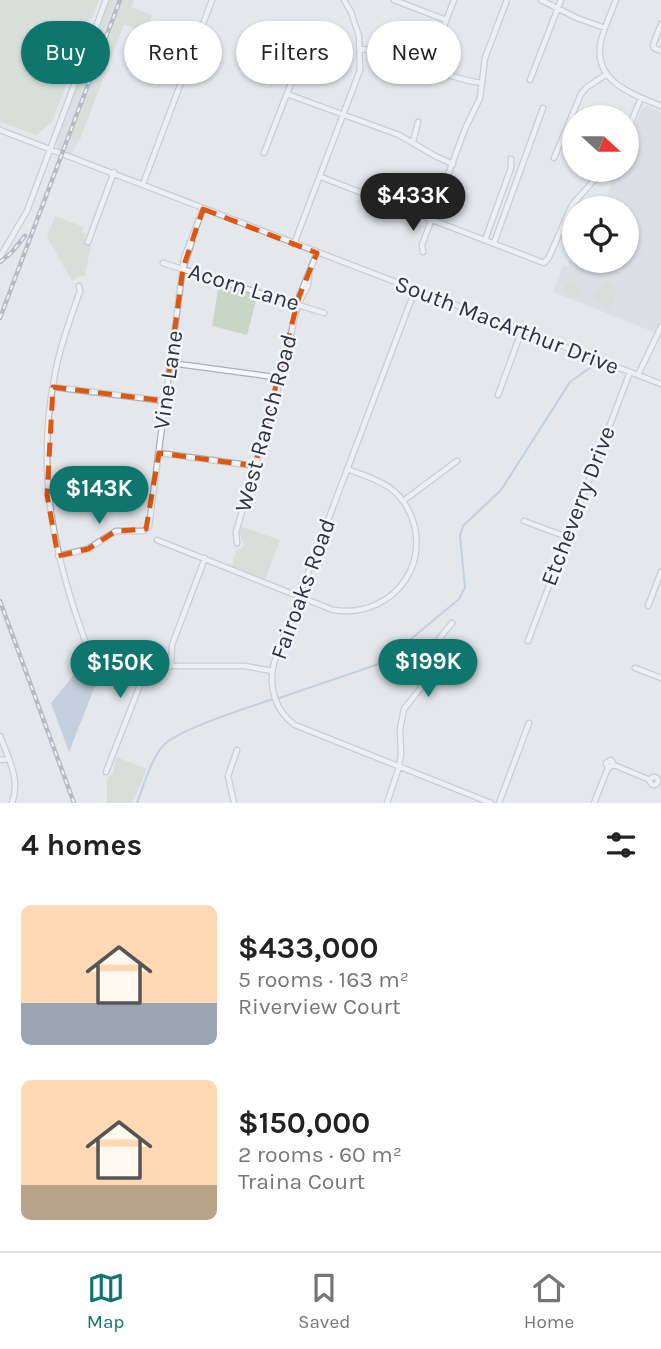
<!DOCTYPE html>
<html lang="en">
<head>
<meta charset="utf-8">
<style>
  body { margin:0; font-family:Karla,sans-serif; background:#f2f2f2; color:#222; height:100vh; display:flex; flex-direction:column; font-size:26px; white-space:nowrap }
  * { box-sizing:border-box; margin:0 }
  p { font-size:23px; color:#767676 }
  .icon { flex:none; width:38px; height:38px; fill:none; stroke:currentColor; stroke-width:2; stroke-linecap:round; stroke-linejoin:round }
  .map { position:relative; height:803px; overflow:hidden }
  .details { display:flex; flex-direction:column; background:#fff; flex:1 }
  .details>* { flex:none }
  .top-card { position:absolute; left:21px; top:21px; width:620px; height:63px; display:flex; gap:14px }
  .needle { width:46px; rotate:111deg }
  .tools { position:absolute; left:562px; top:105px; display:grid; gap:14px }
  .tools a { display:grid; place-items:center; width:77px; height:77px; border-radius:50%; background:#fff; box-shadow:0 2px 5px #0004; font-size:35px }
  .price { position:absolute; translate:-50% -60px; padding:0 16px; border-radius:24px; background:#0f766e; color:#fff; font-size:23px; line-height:46px; filter:drop-shadow(0 2px 4px #0008) }
  .price::after { content:''; position:absolute; left:50%; top:42px; width:21px; height:16px; margin-left:-10px; background:inherit; clip-path:polygon(0 0,100% 0,50% 100%) }
  .price.selected { background:#222; color:#fff }
  ul { padding:0; list-style:none }
  li { display:flex; align-items:center; gap:21px; height:175px; padding:0 21px }
  li span { display:grid; place-items:center; flex:none; width:196px; height:140px; border-radius:10px; color:#555 }
  li>.icon { margin-inline-start:auto }
  span .icon { width:84px; height:84px; fill:#fffc; stroke-width:1 }
  li b { font-size:30px }
  h2 { display:flex; justify-content:space-between; align-items:center; height:84px; padding:0 21px; font-size:30px }
  .pill { padding:0 24px; border-radius:32px; background:#fff; box-shadow:0 2px 5px #0004; font-size:24px; line-height:63px }
  .pill.selected { background:#0f766e; color:#fff }
  .dock { display:flex; justify-content:space-around; align-items:center; height:98px; border-top:2px solid #e0e0e0; background:#fff; font-size:19px; color:#767676 }
  .dock a { display:grid; justify-items:center; gap:4px }
  .dock .selected { color:#0f766e }
  .map>svg:first-child { display:block }
  .built { fill:#d2d6de }
  .green { fill:#c9d6c5 }
  .water { fill:#9fb4cc }
  .lines { fill:none; stroke-linecap:round; stroke-linejoin:round }
  .stream { stroke:#9fb4cc; stroke-width:2 }
  .minor-casing { stroke:#a9aeb7; stroke-width:7 }
  .minor { stroke:#f7f8fa; stroke-width:4.5 }
  .rail-casing { stroke:#7d8696; stroke-width:4.5 }
  .rail { stroke:#f4f6f9; stroke-width:2; stroke-dasharray:5; stroke-linecap:butt }
  .marked { fill:none; stroke:#df570f; stroke-width:5; stroke-dasharray:14 9; stroke-linejoin:round }
  .labels { text-anchor:middle; dominant-baseline:central; stroke-width:5; stroke-linejoin:round; paint-order:stroke }
  .street-label { font-size:23px; fill:#2b3445; stroke:#f4f6f9 }
</style>
</head>
<body>
<div class="map">
<svg width="661" height="803" viewBox="0 0 661 803">
  <rect width="100%" height="100%" fill="#e4e7ec"/>
  <path class="built" d="M108 0H134L131 7 134 9 128 25 124 24 80 139 71 154 57 148 56 139Z
    M647 106 661 112V321L654 332 553 292 563 265 568 267 574 250V261H626V208H596L608 194 611 183 602 177 608 170H626L627 144 642 108Z"/>
  <path class="green" d="M0 0H99L52 122 36 135 0 122Z
    M108 0H115L81 91 68 107Z
    M123 0H134L131 7 152 15 147 32 124 24 80 139 72 142V135Z
    M55 216 84 227 82 232 86 234 84 242 91 245 85 276 78 277 72 281 47 237Z
    M606 281 618 290 612 299 615 301 608 309 592 296Z
    M572 282 581 289 579 297H569L564 293 565 284Z
    M219 284 257 296 247 335 212 326Z
    M240 526 280 540 265 579 232 566 236 550 241 549 244 544 239 533Z
    M116 757 147 769 132 803H107V778L113 774Z"/>
  <path class="water" d="M93 659 101 663V671L69 752 51 703 85 661Z"/>
  <g class="lines">
    <path class="stream" d="M279 698 382 663 459 599 465 587 460 536 463 526 501 490 570 382 598 362
      M137 803C144 785 150 762 162 747 175 730 250 707 273 699"/>
    <g class="minor-casing">
      <path id="minor" d="M394 0 446 20
        M541 0 577 18 605 28
        M616 0C611 13 604 27 601 41 592 81 632 94 661 106
        M661 24 653 45 654 48 661 51
        M361 49C404 51 440 78 482 83
        M428 67 454 0
        M530 80 561 0
        M287 94 399 135 437 157 453 164
        M0 130 661 384
        M626 134 641 98
        M413 142 418 122
        M264 153 305 47 306 37
        M554 158 581 94 587 87 607 74
        M321 177 544 263 549 257 572 205 603 170
        M143 184 212 0
        M485 240 511 168V159
        M88 242 114 172
        M494 243 543 108
        M294 244 360 70 359 36 351 12 344 0
        M423 252 422 245 465 129 480 98 485 58 507 0
        M0 257 27 211 106 0
        M163 263 324 313
        M184 266 192 241
        M79 286 80 291C70 320 59 349 54 379 36 474 54 557 87 646
        M415 290 274 663C268 686 275 711 295 725L491 803
        M299 303 308 285 309 276
        M171 363 281 378
        M638 375 661 327
        M53 387 165 401
        M498 395 522 330
        M159 453 255 466
        M403 501 457 461
        M524 521 567 537
        M157 540 333 610C396 620 440 555 403 501 391 483 366 476 347 469
        M237 543 236 532 283 371 299 297 317 253
        M58 556 88 549 116 531H144L149 526 184 258 203 209
        M648 606 661 572
        M528 641 630 372
        M171 666 172 645 205 558
        M635 668 661 678
        M0 736C8 758 21 779 12 803
        M0 760 9 759
        M614 765 650 780
        M106 772 140 685 153 673 171 666H245L272 671
        M650 781a4 4 0 1 1 8 0a4 4 0 1 1-8 0Z
        M234 803 228 776 237 750
        M387 803 399 767 401 754 400 729 404 709 420 689 439 639 452 623
        M499 803 529 723
        M594 803 608 768 606 763 611 760 614 765 608 768"/>
    </g>
    <use href="#minor" class="minor"/>
    <g class="rail-casing">
      <path id="rail" d="M0 262 11 253 25 236
        M0 318 120 0
        M0 601 74 803"/>
    </g>
    <use href="#rail" class="rail"/>
  </g>
  <path d="M0 0H661V803H0ZM203 209 317 253 299 297 255 466 159 453 146 529 116 531 88 549 58 556 47 495 53 387 165 401 183 268Z" fill="#e4e7ec" fill-opacity=".55" fill-rule="evenodd"/>
  <path class="marked" d="M203 209 317 253 299 297 255 466 159 453 146 529 116 531 88 549 58 556 47 495 53 387 165 401 183 268Z"/>
  <g class="labels">
    <g class="street-label">
      <text transform="translate(244 287) rotate(17)">Acorn Lane</text>
      <text transform="translate(507 325) rotate(21)">South MacArthur Drive</text>
      <text transform="translate(168 380) rotate(-82)">Vine Lane</text>
      <text transform="translate(266 423) rotate(-75)">West Ranch Road</text>
      <text transform="translate(578 506) rotate(-69)">Etcheverry Drive</text>
      <text transform="translate(303 589) rotate(-70)">Fairoaks Road</text>
    </g>
  </g>
</svg>
<div class="tools">
<a><svg class="needle" viewBox="-14 -14 28 28"><path d="M0-13l5 13h-10z" fill="#e53935"/><path d="M0 13l5-13h-10z" fill="#767676"/></svg></a>
<a><svg class="icon" aria-label="locate" viewBox="0 0 24 24"><circle cx="12" cy="12" r="6"/><path d="M12 2v4M12 18v4M2 12h4M18 12h4"/></svg></a>
</div>
<b class="price selected" style="left:413px;top:233px">$433K</b>
<b class="price" style="left:99px;top:526px">$143K</b>
<b class="price" style="left:428px;top:699px">$199K</b>
<b class="price" style="left:120px;top:700px">$150K</b>
<div class="top-card">
<a class="pill selected">Buy</a>
<a class="pill">Rent</a>
<a class="pill">Filters</a>
<a class="pill">New</a>
</div>
</div>
<section class="details">
<h2>4 homes<svg class="icon" aria-label="filters" viewBox="0 0 24 24"><path d="M4 7h16M4 17h16"/><circle cx="9" cy="7" r="2"/><circle cx="15" cy="17" r="2"/></svg></h2>
<ul>
<li><span style="background:linear-gradient(#ffd9b3 70%,#9aa5b1 0)"><svg class="icon" aria-label="home" viewBox="0 0 24 24"><path d="M3 11l9-7 9 7M6 9v11h12V9"/></svg></span><div><b>$433,000</b><p>5 rooms · 163 m²</p><p>Riverview Court</p></div></li>
<li><span style="background:linear-gradient(#ffd9b3 75%,#b9a48a 0)"><svg class="icon" aria-label="home" viewBox="0 0 24 24"><path d="M3 11l9-7 9 7M6 9v11h12V9"/></svg></span><div><b>$150,000</b><p>2 rooms · 60 m²</p><p>Traina Court</p></div></li>
</ul>
</section>
<nav class="dock">
<a class="selected"><svg class="icon" aria-label="map" viewBox="0 0 24 24"><path d="M3 6l6-2 6 2 6-2v14l-6 2-6-2-6 2zM9 4v14M15 6v14"/></svg>Map</a>
<a><svg class="icon" aria-label="saved" viewBox="0 0 24 24"><path d="M7 4h10v16l-5-4-5 4z"/></svg>Saved</a>
<a><svg class="icon" aria-label="home" viewBox="0 0 24 24"><path d="M3 11l9-7 9 7M6 9v11h12V9"/></svg>Home</a>
</nav>
</body>
</html>
